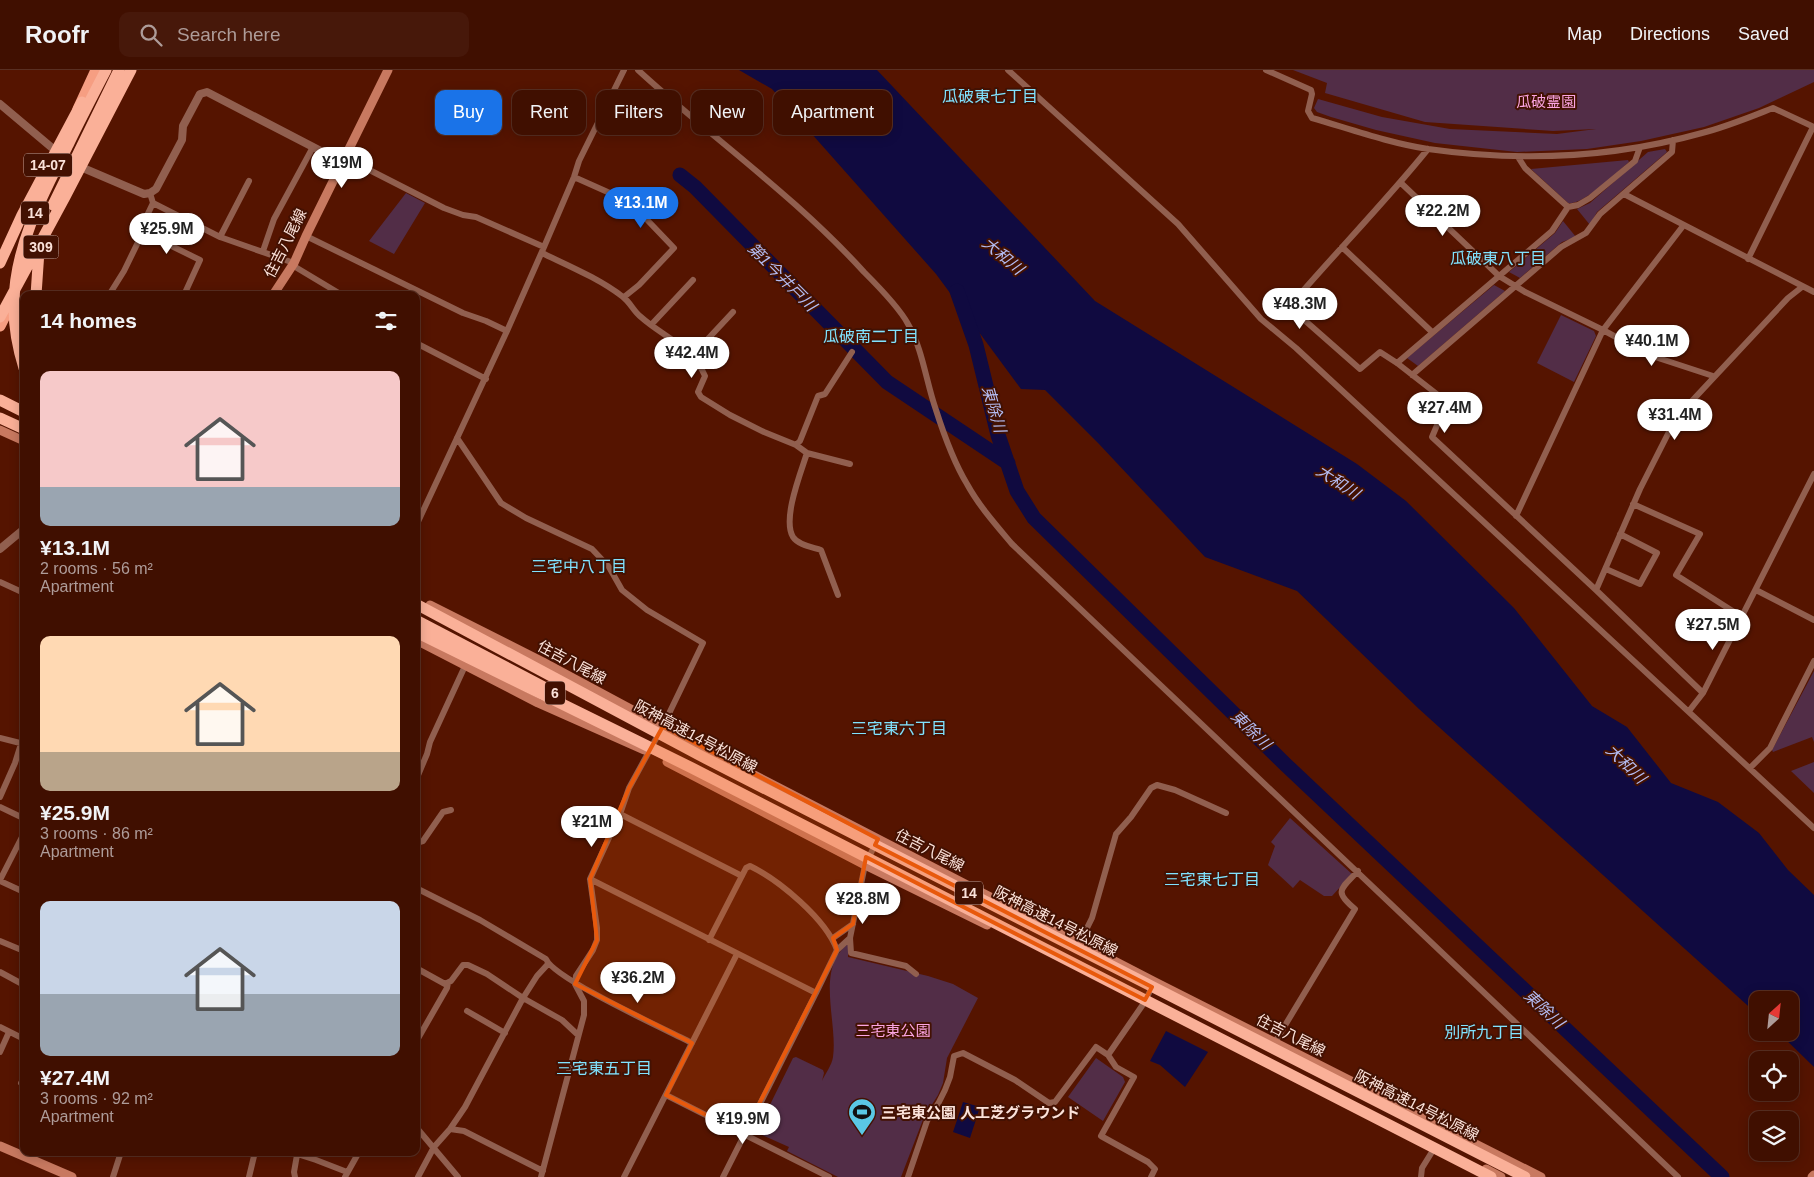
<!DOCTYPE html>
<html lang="en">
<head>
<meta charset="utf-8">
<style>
  body { margin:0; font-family:Arial,"Noto Sans JP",sans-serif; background:#47180a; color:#f1f3f6; height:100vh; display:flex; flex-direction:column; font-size:19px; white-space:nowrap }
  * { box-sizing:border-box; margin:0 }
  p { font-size:16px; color:#ae9c99 }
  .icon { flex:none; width:28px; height:28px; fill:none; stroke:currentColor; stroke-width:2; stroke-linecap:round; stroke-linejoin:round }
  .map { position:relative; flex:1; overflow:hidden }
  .details { position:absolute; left:20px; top:221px; width:400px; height:865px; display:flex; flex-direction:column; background:#400f00; border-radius:10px; box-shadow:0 2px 12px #0003,0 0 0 1px #592f22 }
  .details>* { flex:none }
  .top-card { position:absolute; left:435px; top:20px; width:475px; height:45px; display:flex; gap:10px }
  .needle { width:32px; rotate:27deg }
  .controls { position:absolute; left:1749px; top:921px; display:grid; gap:10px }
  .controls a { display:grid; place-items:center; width:50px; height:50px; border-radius:10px; background:#400f00; box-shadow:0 2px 12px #0003,0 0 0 1px #592f22; font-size:25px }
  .price { position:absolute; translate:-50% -42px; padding:0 11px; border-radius:18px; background:#fff; color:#222; font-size:16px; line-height:32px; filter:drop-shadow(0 1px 2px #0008) }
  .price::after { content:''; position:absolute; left:50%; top:30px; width:15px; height:11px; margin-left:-8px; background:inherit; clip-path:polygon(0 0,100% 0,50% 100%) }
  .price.active { background:#1a73e8; color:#fff }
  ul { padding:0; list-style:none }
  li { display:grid; align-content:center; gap:10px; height:265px; padding:0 20px }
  li span { display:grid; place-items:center; height:155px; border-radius:10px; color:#555 }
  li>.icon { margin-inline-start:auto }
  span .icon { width:90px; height:90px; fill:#fffc; stroke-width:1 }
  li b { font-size:21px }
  h2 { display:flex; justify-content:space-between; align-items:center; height:60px; padding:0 20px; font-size:21px }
  .chip { padding:0 18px; border-radius:10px; background:#400f00; box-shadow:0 2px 12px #0003,0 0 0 1px #592f22; font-size:18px; line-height:45px }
  .chip.active { background:#1a73e8; color:#fff }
  header { display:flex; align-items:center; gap:30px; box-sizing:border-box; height:70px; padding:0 25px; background:#400f00; border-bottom:1px solid #592f22 }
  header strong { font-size:24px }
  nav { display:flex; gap:28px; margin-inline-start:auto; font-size:18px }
  .search { width:350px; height:45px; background:#47180a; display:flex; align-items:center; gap:12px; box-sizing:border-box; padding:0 18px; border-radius:10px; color:#ae9c99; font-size:19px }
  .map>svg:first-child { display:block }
  .green { fill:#522d47 }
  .water { fill:#100a40 }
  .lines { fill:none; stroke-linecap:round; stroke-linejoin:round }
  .river { stroke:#100a40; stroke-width:15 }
  .minor { stroke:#915f4f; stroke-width:6 }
  .tertiary { stroke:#915f4f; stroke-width:8 }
  .secondary { stroke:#c87960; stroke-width:9 }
  .trunk { stroke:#f69e82; stroke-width:11 }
  .motorway { stroke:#fab098; stroke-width:11 }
  .marked { fill:#e8590c; fill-opacity:0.2; stroke:#e8590c; stroke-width:4; stroke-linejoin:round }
  .labels { text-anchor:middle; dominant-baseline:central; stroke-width:4; stroke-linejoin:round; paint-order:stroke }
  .shield { fill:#431102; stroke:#c4a399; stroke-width:1 }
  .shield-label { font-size:14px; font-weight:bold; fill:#fbe2da }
  .park-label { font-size:15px; fill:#fba5e2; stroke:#431102 }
  .street-label { font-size:15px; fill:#fbe2da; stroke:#431102 }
  .poi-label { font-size:15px; font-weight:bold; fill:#fbe2da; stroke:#431102; text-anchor:start }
  .neighbourhood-label { font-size:16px; fill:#81e3ff; stroke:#431102 }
  .water-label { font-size:16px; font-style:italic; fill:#b3bbf1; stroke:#431102 }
</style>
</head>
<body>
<header>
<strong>Roofr</strong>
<div class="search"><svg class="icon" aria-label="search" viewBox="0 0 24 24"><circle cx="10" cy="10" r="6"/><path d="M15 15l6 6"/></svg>Search here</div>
<nav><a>Map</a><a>Directions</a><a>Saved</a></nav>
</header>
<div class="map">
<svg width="1814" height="1107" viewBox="0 0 1814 1107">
  <rect width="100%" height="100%" fill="#551400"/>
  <path class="green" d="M1293 0H1814V12L1759 38 1704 57 1641 71 1587 79 1517 82 1435 73 1376 60 1331 47 1317 42 1314 38 1318 29 1382 47 1450 59 1557 64 1596 59 1553 61 1425 52 1325 23 1327 13Z
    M1665 79 1667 82 1597 142 1590 155 1577 139 1590 133 1648 82Z
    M1628 90 1629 92C1617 102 1583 136 1568 133L1531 99Z
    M406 123 425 133 394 184 369 171Z
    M1563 151 1576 167 1562 172 1520 208 1509 202 1555 163Z
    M1494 215 1505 221 1418 296 1407 288Z
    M1561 245 1594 261 1596 266 1574 312 1537 293Z
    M1814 601V672L1812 667 1773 682 1772 680Z
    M1814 692V723L1791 701Z
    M1290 748 1352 804 1332 826H1324L1300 810 1293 818 1268 795 1275 776 1271 772Z
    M848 874V887L928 906 953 914 978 928 947 988 943 1013 938 1025 924 1047 901 1107H838L787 1081 789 1077 760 1064 758 1059 793 988 796 987 823 1000 824 1003 822 1011C825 1004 832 995 833 987 838 952 815 899 848 874Z
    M1096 988 1123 1007 1125 1012 1103 1051 1068 1027Z"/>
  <path class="water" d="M739 0H877L1095 231 1357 394 1406 431 1514 538 1592 636 1627 657 1671 713 1718 732 1759 763 1788 800 1814 825V997L1779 963 1790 962V930H1758L1757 944 1419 639 1297 521 1205 487 1099 374 1045 320 1021 319 936 204 772 19Z
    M1166 961 1208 982 1185 1017 1160 995 1150 991Z
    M963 1032 980 1037 970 1068 953 1062Z"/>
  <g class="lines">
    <path class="river" d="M680 105 695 117 887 312 1008 393
      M957 221 976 275 998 365 1017 421 1034 448 1286 695 1722 1107"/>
    <path class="minor" d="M638 0C713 69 795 126 864 202 878 216 899 237 908 254 923 280 926 312 936 340 944 365 953 391 967 414 979 436 996 455 1012 474L1678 1107
      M1008 0 1178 154 1261 249 1296 278 1814 758
      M1266 0 1311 20 1312 24 1308 41 1312 48C1350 59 1389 73 1428 79 1520 92 1613 88 1702 63 1726 57 1750 47 1773 38L1814 57
      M1428 79C1386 131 1339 179 1295 230L1293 240 1360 299 1380 282 1397 293 1447 332 1432 367 1596 520 1703 623
      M344 87 444 138 463 145 476 147 544 177
      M1518 87 1525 98 1568 137
      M574 107 630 132 674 178 639 215 624 227
      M1401 113 1499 206 1525 222 1603 260 1649 285 1713 306
      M1624 124 1814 222
      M153 133 220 167 294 193
      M143 162 200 190 184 225
      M306 166 463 243 486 251 507 261
      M220 167 249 111
      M1342 177 1432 262
      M263 181 274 149 313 77
      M542 183C569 196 600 209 623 227 630 232 634 242 641 247 662 266 694 278 705 306L698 322 701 327 730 345 764 362 796 375 807 383C801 402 782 449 793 467 798 475 812 477 821 480L838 525
      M1748 189 1813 57
      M292 195 342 225
      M109 225 124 201 143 162V154L153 133 150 123
      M651 255 693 210
      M416 273 486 309
      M692 286 733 242
      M1397 293 1552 161 1568 137 1578 135 1590 128 1635 91 1640 77
      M1412 305 1561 177 1586 163 1600 144 1672 82 1673 70
      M457 368 501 433 526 448 592 479 609 497 622 520 647 540 703 573 663 656 629 718 620 744 590 809 597 858V870L593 880 576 906 575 914 584 931V945L541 1107
      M796 375 800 371 818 326 825 324 852 282
      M807 383 850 394
      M1633 434 1700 464 1676 505 1742 547
      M1516 446 1603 260 1683 156
      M416 456 507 261 544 177 574 107 579 91 624 0
      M1606 499 1640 514 1657 483 1620 464
      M0 512 24 523
      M1596 520 1640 419 1676 348 1788 228 1802 217
      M1756 520 1814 550
      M1689 641 1703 623 1814 404
      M0 668 24 674
      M1750 698 1770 678 1814 591
      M416 710 427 684 430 672 465 596
      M0 727 15 693 21 674
      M0 737 21 747 24 751
      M620 744 742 806
      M416 773 423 771 443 742 451 740
      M876 773 865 795 850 868 851 883 906 896 916 904
      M590 809 816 923 837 880 850 868
      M0 810 24 763
      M0 811 24 822
      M416 818 480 850 546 889C554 909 667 960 692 973
      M833 868 853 854
      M709 870 746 798 750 796C779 810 826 849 837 880
      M0 871 24 881
      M1080 872 1092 848 1116 764 1131 747 1151 718 1157 715 1175 720 1226 743
      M416 898 445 914 451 911 463 895H468L487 904 523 928 562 950 578 965
      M0 902 24 915
      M467 941 505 963
      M0 957 24 969
      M416 972 447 918 448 913
      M1275 972 1355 839C1333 821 1341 819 1358 801
      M0 982 9 962
      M1108 985 1116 997 1134 1007 1101 1066 1148 1092 1155 1099 1151 1107
      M21 1013 24 1008
      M666 1025 829 1107
      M416 1057 458 1107
      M450 1059 464 1061 543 1101
      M291 1082 316 1090 347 1102
      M113 1107 121 1082
      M249 1107 255 1082
      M295 1107 294 1102 297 1085
      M345 1107 359 1082
      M418 1107 434 1077 450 1059 465 1037 523 928 537 906 548 894
      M624 1107 737 884
      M723 1107 816 923
      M908 1107 927 1051 939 1032 945 1020 950 1007 954 986 963 983 1015 1010 1049 1033 1055 1032 1096 977 1108 985 1144 933 1153 915
      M1421 1107 1422 1098 1435 1077"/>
    <path class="tertiary" d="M0 34 57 82 83 98 144 124 150 123 156 119 182 70 183 56 200 24 207 22 342 92
      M0 479 24 459"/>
    <path class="secondary" d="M273 225 294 193 306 166 388 0
      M0 360 24 371
      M430 535 543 592 735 695 1155 912 1541 1107
      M416 570 538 633 644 680
      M667 692 865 795 987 855
      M0 1076 72 1107
      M1486 1099 1501 1107
      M1812 1107 1814 1105"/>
    <path class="trunk" d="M78 39 96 0
      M0 256 9 238"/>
    <path class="motorway" d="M53 135 119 0
      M0 193 22 145 82 32
      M36 225 39 181
      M0 247 65 127 131 0
      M24 298C18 279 14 258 14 238 13 180 42 125 68 75 80 50 93 25 106 0
      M0 330 24 342
      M0 348 24 359
      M416 534 699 685 1525 1107
      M416 550 544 617
      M416 562 692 698 1491 1107"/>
  </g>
  <path class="marked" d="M663 656 878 769 875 775 1152 917 1145 930 866 787 853 854 833 868 837 880 744 1064 666 1025 692 973 575 914 597 870 590 809 629 718Z"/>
  <defs>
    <g id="stadium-pin" transform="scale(1.4375)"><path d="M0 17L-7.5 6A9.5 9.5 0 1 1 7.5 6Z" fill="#5ac8e5" stroke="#431102"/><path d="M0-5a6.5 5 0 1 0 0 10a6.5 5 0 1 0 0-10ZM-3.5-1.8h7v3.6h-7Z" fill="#111"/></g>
  </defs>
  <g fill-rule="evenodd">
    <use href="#stadium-pin" x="862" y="1042"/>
  </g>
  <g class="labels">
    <g class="shield">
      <rect x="24" y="83.5" width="48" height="23" rx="4"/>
      <rect x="21" y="131.5" width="28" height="23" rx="4"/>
      <rect x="23.5" y="165.5" width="35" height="23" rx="4"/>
      <rect x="545" y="611.5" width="20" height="23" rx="4"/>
      <rect x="955" y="811.5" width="28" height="23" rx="4"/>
    </g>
    <g class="shield-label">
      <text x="48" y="95">14-07</text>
      <text x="35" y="143">14</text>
      <text x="41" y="177">309</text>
      <text x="555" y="623">6</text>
      <text x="969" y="823">14</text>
    </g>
    <g class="park-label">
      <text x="1546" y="31">瓜破霊園</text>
      <text x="893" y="960">三宅東公園</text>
    </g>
    <g class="street-label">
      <text transform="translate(285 173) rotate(-63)">住吉八尾線</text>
      <text transform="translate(572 592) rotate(28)">住吉八尾線</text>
      <text transform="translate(696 666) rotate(28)">阪神高速14号松原線</text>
      <text transform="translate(930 780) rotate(27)">住吉八尾線</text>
      <text transform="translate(1056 851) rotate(27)">阪神高速14号松原線</text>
      <text transform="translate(1291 965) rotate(27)">住吉八尾線</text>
      <text transform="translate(1417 1035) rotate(27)">阪神高速14号松原線</text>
    </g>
    <g class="poi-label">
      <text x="881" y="1042">三宅東公園 人工芝グラウンド</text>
    </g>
    <g class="neighbourhood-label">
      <text x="990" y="26">瓜破東七丁目</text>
      <text x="1498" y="188">瓜破東八丁目</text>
      <text x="871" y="266">瓜破南二丁目</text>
      <text x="579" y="496">三宅中八丁目</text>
      <text x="899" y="658">三宅東六丁目</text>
      <text x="1212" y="809">三宅東七丁目</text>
      <text x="1484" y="962">別所九丁目</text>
      <text x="604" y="998">三宅東五丁目</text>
    </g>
    <g class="water-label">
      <text transform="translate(1003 186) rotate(40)">大和川</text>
      <text transform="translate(782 207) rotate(45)">第1今井戸川</text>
      <text transform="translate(994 339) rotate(74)">東除川</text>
      <text transform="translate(1338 412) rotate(33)">大和川</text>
      <text transform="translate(1251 660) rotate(44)">東除川</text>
      <text transform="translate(1626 694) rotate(44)">大和川</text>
      <text transform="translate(1544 939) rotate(43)">東除川</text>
    </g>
  </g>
</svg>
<div class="controls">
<a><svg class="needle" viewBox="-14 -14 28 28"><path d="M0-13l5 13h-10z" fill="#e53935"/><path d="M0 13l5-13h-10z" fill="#ae9c99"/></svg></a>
<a><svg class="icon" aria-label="locate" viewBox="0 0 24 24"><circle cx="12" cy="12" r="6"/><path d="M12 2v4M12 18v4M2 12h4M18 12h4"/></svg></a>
<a><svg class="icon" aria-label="layers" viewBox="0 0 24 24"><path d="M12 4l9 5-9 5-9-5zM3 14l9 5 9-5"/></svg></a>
</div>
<b class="price" style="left:342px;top:119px">¥19M</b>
<b class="price active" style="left:641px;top:159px">¥13.1M</b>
<b class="price" style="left:1443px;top:167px">¥22.2M</b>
<b class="price" style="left:167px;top:185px">¥25.9M</b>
<b class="price" style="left:1300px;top:260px">¥48.3M</b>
<b class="price" style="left:1652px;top:297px">¥40.1M</b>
<b class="price" style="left:692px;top:309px">¥42.4M</b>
<b class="price" style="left:1445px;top:364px">¥27.4M</b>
<b class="price" style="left:1675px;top:371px">¥31.4M</b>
<b class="price" style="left:1713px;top:581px">¥27.5M</b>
<b class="price" style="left:592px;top:778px">¥21M</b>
<b class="price" style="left:863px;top:855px">¥28.8M</b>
<b class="price" style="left:638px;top:934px">¥36.2M</b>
<b class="price" style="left:743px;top:1075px">¥19.9M</b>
<div class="top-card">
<a class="chip active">Buy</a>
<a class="chip">Rent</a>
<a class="chip">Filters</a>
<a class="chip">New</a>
<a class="chip">Apartment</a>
</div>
<section class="details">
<h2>14 homes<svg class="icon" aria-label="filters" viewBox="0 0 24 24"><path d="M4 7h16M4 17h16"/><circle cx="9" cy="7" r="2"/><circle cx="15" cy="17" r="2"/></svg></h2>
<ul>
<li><span style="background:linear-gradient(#f6c9c9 75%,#9aa5b1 0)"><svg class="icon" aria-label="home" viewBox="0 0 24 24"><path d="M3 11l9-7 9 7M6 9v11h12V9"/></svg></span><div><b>¥13.1M</b><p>2 rooms · 56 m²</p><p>Apartment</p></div></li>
<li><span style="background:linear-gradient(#ffd9b3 75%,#b9a48a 0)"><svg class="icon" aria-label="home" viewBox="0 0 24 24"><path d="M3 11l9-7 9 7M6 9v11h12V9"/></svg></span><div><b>¥25.9M</b><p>3 rooms · 86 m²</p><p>Apartment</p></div></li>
<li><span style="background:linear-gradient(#c9d6e8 60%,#9aa5b1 0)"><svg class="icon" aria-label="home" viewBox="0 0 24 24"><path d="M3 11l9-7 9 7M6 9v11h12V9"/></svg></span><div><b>¥27.4M</b><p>3 rooms · 92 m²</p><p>Apartment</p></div></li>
</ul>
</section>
</div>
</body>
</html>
